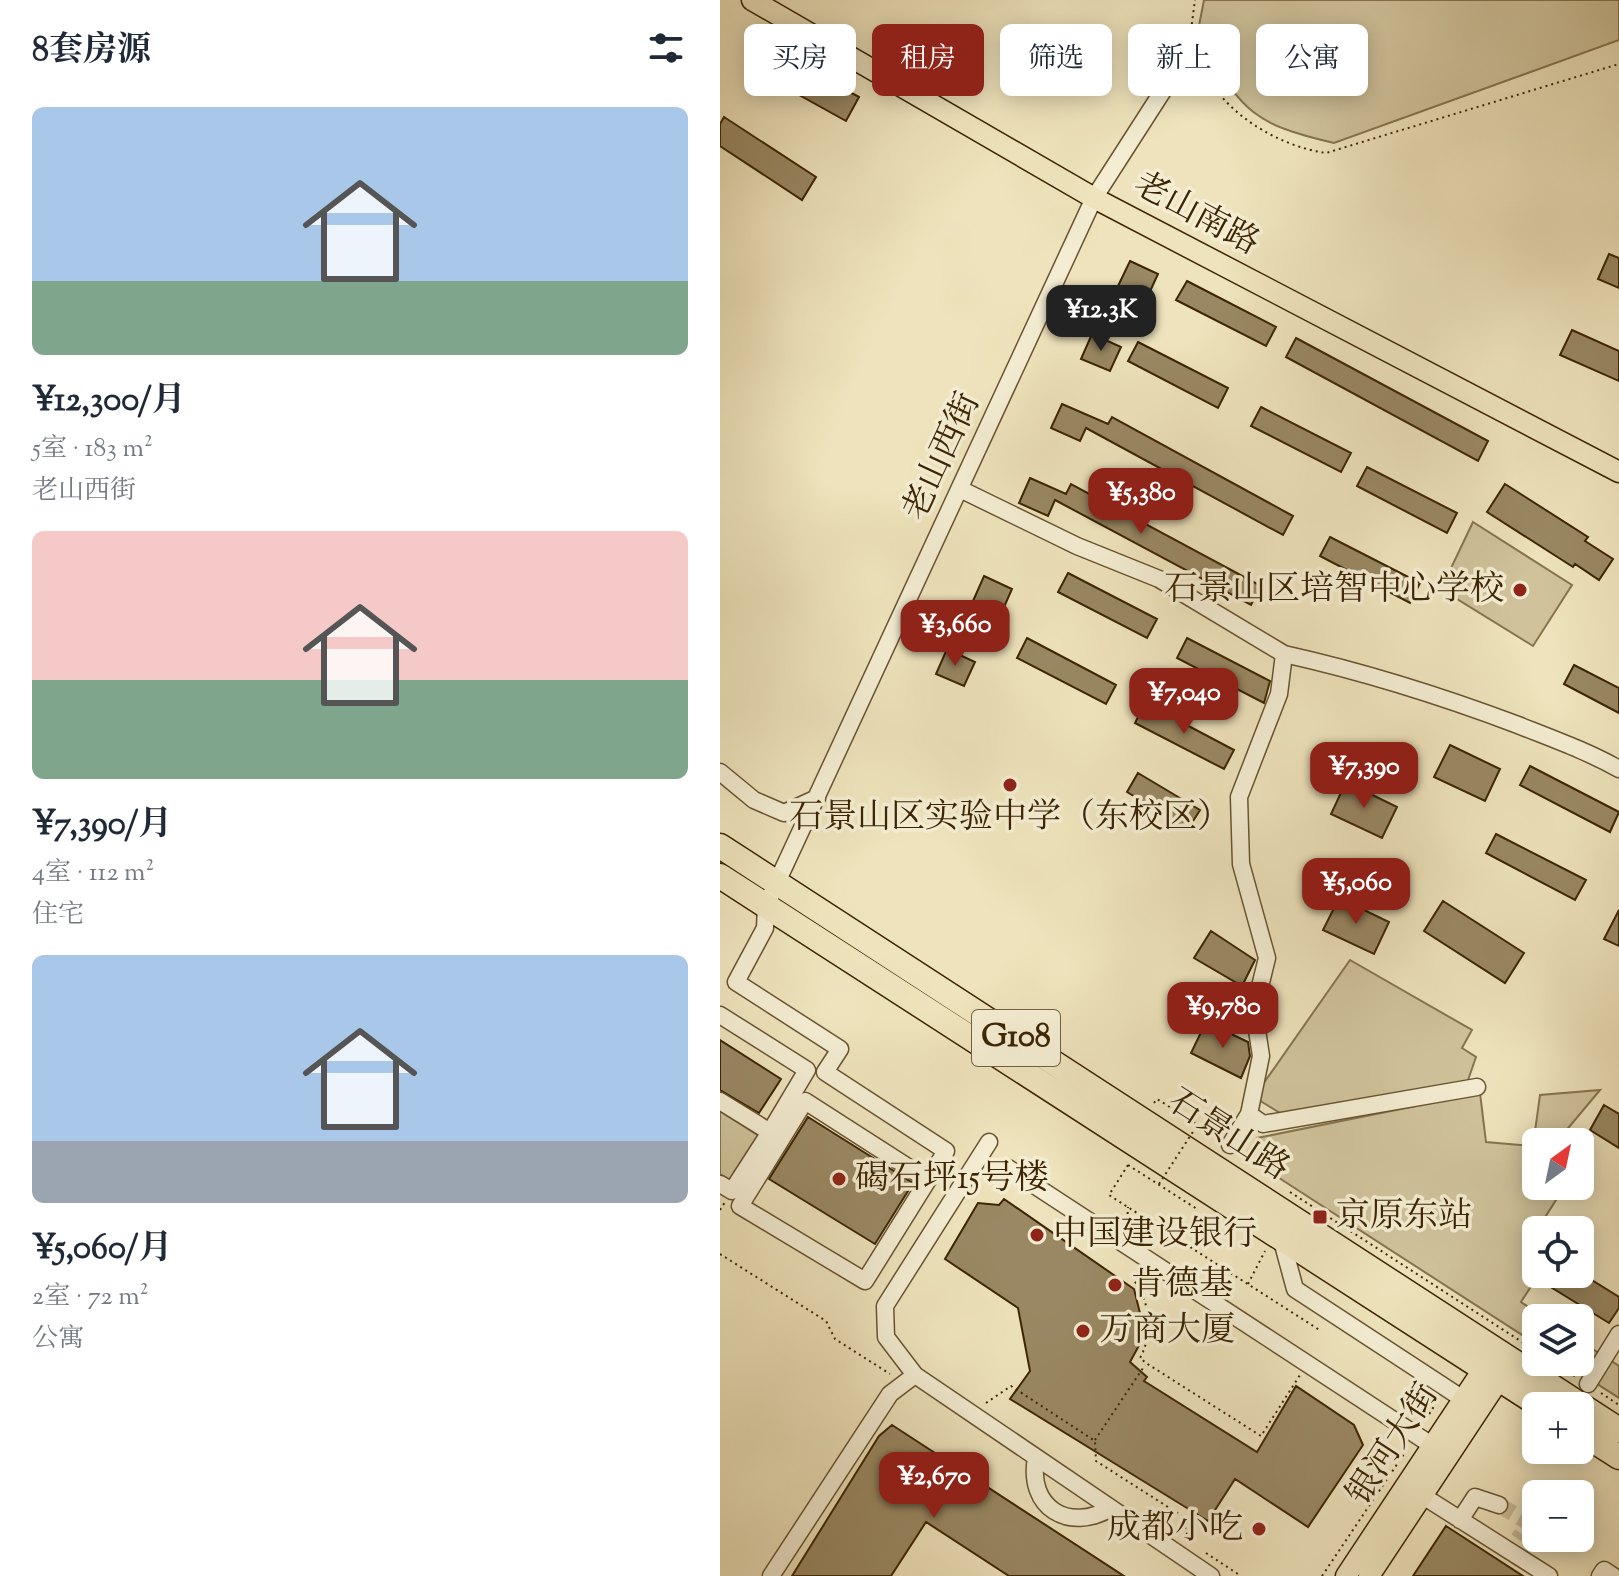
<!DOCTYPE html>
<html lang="zh">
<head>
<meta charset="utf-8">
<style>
  body { margin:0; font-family:"Sorts Mill Goudy","Noto Serif SC",serif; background:#f6f6f7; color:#1f2937; height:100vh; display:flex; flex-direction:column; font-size:30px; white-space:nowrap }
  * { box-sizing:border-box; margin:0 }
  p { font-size:26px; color:#747a83 }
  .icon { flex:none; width:44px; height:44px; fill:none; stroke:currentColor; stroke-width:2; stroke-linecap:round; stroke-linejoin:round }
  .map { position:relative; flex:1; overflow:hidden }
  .side { display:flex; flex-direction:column; background:#fff; width:720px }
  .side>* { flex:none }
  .guide { position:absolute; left:24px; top:24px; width:754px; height:72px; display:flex; gap:16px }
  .needle { width:52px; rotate:33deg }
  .controls { position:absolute; left:802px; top:1128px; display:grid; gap:16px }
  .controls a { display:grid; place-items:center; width:72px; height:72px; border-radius:12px; background:#fff; box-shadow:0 4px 20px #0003; font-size:40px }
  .price { position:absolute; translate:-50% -68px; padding:0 18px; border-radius:16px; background:#8f2418; color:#fff; font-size:26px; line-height:52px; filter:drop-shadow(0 2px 4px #0008) }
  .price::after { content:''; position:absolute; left:50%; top:48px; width:24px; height:18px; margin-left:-12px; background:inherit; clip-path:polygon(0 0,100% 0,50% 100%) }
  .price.on { background:#222; color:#fff }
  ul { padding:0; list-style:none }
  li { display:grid; align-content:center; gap:16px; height:424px; padding:0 32px }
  li span { display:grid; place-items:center; height:248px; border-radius:12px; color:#555 }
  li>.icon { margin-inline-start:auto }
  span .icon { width:144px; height:144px; fill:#fffc; stroke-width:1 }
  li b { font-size:34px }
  h2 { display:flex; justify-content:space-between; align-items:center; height:96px; padding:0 32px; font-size:34px }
  .chip { padding:0 28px; border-radius:12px; background:#fff; box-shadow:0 4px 20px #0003; font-size:28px; line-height:72px }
  .chip.on { background:#8f2418; color:#fff }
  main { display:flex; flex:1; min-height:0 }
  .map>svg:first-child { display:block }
  .green { fill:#d0c39c; stroke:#86744f; stroke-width:2 }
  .building { fill:#998863; stroke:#3c2502; stroke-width:2 }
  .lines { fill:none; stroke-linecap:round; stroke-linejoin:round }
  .minor-tunnel { stroke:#cabd97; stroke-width:16; stroke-dasharray:16 8; stroke-linecap:butt }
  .minor-casing { stroke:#685430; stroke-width:19 }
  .major-casing { stroke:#3c2502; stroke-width:23 }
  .highway-casing { stroke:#3c2502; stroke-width:27 }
  .path { stroke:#3c2502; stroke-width:2; stroke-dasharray:2 4; stroke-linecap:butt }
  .minor { stroke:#f4edd3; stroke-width:16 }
  .major { stroke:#eee3bc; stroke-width:20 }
  .highway { stroke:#eee3bc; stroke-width:24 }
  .path-bridge { stroke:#3c2502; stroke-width:2; stroke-dasharray:2 4; stroke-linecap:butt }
  .poi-dot { fill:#8f2418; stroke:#f4edd3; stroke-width:3 }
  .labels { text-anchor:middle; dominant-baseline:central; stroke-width:7; stroke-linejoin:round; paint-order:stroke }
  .shield { fill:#f4edd3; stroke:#736141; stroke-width:2 }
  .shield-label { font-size:32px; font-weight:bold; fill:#3c2502 }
  .street-label { font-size:34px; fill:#3c2502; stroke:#f4edd3 }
  .poi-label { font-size:34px; fill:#3c2502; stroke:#f4edd3; text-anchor:start }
</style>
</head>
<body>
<main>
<section class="side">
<h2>8套房源<svg class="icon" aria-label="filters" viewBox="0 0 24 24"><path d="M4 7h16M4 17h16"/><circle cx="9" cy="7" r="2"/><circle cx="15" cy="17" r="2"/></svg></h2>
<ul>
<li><span style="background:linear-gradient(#a9c7e8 70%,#7fa58c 0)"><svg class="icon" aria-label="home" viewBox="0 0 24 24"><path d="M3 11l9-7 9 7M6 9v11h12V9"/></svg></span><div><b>¥12,300/月</b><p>5室 · 183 m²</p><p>老山西街</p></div></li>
<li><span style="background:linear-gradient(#f6c9c9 60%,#7fa58c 0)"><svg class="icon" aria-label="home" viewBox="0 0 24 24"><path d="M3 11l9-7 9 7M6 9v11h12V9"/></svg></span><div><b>¥7,390/月</b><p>4室 · 112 m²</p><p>住宅</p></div></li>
<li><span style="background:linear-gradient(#a9c7e8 75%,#9aa5b1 0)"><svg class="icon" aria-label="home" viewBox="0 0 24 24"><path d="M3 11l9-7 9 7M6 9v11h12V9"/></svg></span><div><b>¥5,060/月</b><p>2室 · 72 m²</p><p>公寓</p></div></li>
</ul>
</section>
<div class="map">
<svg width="899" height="1576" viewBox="0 0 899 1576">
  <rect width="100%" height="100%" fill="#eee3bc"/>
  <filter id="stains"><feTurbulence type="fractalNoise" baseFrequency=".0025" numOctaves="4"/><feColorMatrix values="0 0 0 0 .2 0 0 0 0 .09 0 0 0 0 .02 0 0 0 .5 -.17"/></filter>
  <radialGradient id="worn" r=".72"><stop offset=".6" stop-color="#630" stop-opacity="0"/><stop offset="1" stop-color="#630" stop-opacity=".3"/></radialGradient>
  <path class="green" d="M484 0H899V40L614 143C527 123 523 109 477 36Z
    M753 522 852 585 813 646 721 589Z
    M630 960 752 1030 742 1048 756 1057 747 1083 568 1118 534 1097Z
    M880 1090 844 1133 858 1142H816V1186H845L822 1222 835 1230H816L819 1274 801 1302 824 1318H816V1344L525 1156 537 1138 760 1093 766 1142 813 1146 820 1095Z
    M0 1111 39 1136 10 1180 0 1174Z
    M860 1341 899 1366V1398L843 1362H860Z"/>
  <path class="building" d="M60 54 139 97 126 121 47 77Z
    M4 117 96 177 82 200 0 146V124Z
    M889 254 899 258V288L878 279Z
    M410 261 438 274 427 298 398 286Z
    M467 281 556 327 546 346 456 300Z
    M852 330 899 351V381L840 355Z
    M372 334 401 347 390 371 361 359Z
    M576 338 768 441 758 461 566 357Z
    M418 342 508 388 498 408 408 361Z
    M342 404 388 424 392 417 573 516 563 535 366 428 360 441 331 428Z
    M541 407 631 453 621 472 531 426Z
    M647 467 737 513 727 533 637 486Z
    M310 478 346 494 351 484 541 586 531 605 335 500 328 516 299 503Z
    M785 484 868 537 865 541 893 559 879 580 855 564 853 567 767 512Z
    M610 537 700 583 690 603 600 556Z
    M348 573 437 619 427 638 338 592Z
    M264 576 292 589 281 614 253 601Z
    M307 638 396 685 386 704 297 658Z
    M467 638 550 681 544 703 457 658Z
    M227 649 255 662 244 686 216 674Z
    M854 665 899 688V713L844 684Z
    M425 703 514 750 504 769 415 723Z
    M730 745 780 769 765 801 714 777Z
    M810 766 899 812 890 832 800 785Z
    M418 773 480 810 468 829 407 792Z
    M626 782 677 807 662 838 611 814Z
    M776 834 866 880 855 900 766 853Z
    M619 898 669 922 654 954 603 930Z
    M723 901 804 953 785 983 704 931Z
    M899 910V946L884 939Z
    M491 931 535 960 522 986 474 958Z
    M486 1022 528 1042 530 1056 521 1078 471 1053Z
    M0 1040 61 1079 39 1113 0 1090Z
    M884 1105 899 1114V1148L870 1130Z
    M88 1117 193 1183 155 1244 49 1179Z
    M284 1199 414 1289 423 1325 422 1340 410 1362 427 1377 424 1381 537 1452 576 1386 634 1425 643 1445 588 1527 515 1479 488 1521 290 1399 310 1371 298 1308 225 1259 258 1203 279 1205Z
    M837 1274H862L899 1297V1308L889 1323 829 1286Z
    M172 1425 404 1576H289L206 1522 171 1576H72L159 1436Z
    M726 1526 803 1576H693Z"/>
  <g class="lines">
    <path class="minor-tunnel" d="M779 1505 809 1523 798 1539"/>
    <g class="minor-casing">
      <path id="minor" d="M242 490 357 546 439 579 564 654
        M0 772 34 800 64 813 97 798
        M0 1015 87 1070 50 1132 0 1101
        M529 1114 543 1124 757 1087
        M510 1145 529 1114 541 1056 534 1011 547 958 521 864 519 797 559 694 564 654C645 672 721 696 798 725 833 739 867 751 899 769
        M288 1168 713 1446
        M208 1180 85 1101 20 1206 145 1281 226 1151 105 1072 120 1049 16 982 45 928 46 906 374 198 473 44
        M0 1184 12 1191 50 1132
        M562 1241 575 1289 743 1399
        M195 1375 166 1337 165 1306 269 1142
        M868 1384 899 1334
        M316 1458C307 1508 349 1533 391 1508
        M703 1496 829 1576
        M740 1520 755 1497 779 1505
        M51 1576 170 1394 195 1375 491 1576
        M880 1576 884 1570 893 1576"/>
    </g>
    <g class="major-casing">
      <path id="major" d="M32 0 374 198 899 472
        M626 1576 772 1356
        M649 1576 786 1369"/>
    </g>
    <g class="highway-casing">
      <path id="highway" d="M0 846 899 1430
        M0 876 821 1406
        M860 1432 899 1457"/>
    </g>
    <path class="path" d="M471 30 475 0
      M481 63C499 111 557 146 606 153L899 64
      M434 1103 437 1099 498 1137
      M408 1165 389 1195 601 1331
      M408 1165 477 1209
      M570 1192 816 1351
      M0 1210 5 1202
      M407 1226 408 1207
      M0 1254 106 1321 115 1339 170 1374
      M418 1272 413 1279C430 1302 434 1332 420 1358L426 1363 541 1436 580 1375
      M528 1284 545 1251
      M833 1362 856 1377
      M881 1393 899 1405
      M266 1403 291 1386 375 1441 376 1461 462 1516 469 1541
      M706 1419 718 1400
      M375 1440 425 1365
      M486 1553 521 1576
      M602 1576 688 1448"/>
    <use href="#minor" class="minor"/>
    <use href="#major" class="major"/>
    <use href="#highway" class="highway"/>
    <path class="path-bridge" d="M439 1184 478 1124"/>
  </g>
  <g class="poi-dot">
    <circle cx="800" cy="590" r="8"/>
    <circle cx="290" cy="785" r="8"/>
    <circle cx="119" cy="1179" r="8"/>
    <rect x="592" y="1209" width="16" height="16" rx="4"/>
    <circle cx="317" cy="1235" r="8"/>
    <circle cx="395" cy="1285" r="8"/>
    <circle cx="363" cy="1331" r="8"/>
    <circle cx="539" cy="1529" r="8"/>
  </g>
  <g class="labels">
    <rect class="shield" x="252" y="1010" width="88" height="56" rx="6"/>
    <g class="shield-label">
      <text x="296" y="1038">G108</text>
    </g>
    <g class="street-label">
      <text transform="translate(476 215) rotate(28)">老山南路</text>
      <text transform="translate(223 457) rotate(-65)">老山西街</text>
      <text transform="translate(508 1136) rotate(33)">石景山路</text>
      <text transform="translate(674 1445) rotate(-57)">银河大街</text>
    </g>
    <g class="poi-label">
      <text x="784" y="590" text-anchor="end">石景山区培智中心学校</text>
      <text x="290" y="818" text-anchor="middle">石景山区实验中学（东校区）</text>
      <text x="135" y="1179">碣石坪15号楼</text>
      <text x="616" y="1217">京原东站</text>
      <text x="333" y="1235">中国建设银行</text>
      <text x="411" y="1285">肯德基</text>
      <text x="379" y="1331">万商大厦</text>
      <text x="523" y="1529" text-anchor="end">成都小吃</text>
    </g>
  </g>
  <rect width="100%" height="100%" filter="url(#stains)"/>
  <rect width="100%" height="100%" fill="url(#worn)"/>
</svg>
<div class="controls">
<a><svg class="needle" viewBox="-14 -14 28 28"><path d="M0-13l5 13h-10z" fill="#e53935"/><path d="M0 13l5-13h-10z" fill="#747a83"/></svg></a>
<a><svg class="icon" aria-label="locate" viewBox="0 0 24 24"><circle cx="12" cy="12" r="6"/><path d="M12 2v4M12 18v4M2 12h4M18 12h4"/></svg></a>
<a><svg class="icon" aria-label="layers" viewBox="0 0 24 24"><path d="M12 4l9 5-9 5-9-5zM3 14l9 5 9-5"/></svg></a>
<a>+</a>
<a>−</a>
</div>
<b class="price on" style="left:381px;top:353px">¥12.3K</b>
<b class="price" style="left:421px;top:536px">¥5,380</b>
<b class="price" style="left:235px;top:668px">¥3,660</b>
<b class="price" style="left:464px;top:736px">¥7,040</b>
<b class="price" style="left:644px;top:810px">¥7,390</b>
<b class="price" style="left:636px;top:926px">¥5,060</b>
<b class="price" style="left:503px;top:1050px">¥9,780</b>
<b class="price" style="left:214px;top:1520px">¥2,670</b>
<div class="guide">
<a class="chip">买房</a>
<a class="chip on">租房</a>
<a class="chip">筛选</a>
<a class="chip">新上</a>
<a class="chip">公寓</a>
</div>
</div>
</main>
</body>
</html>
